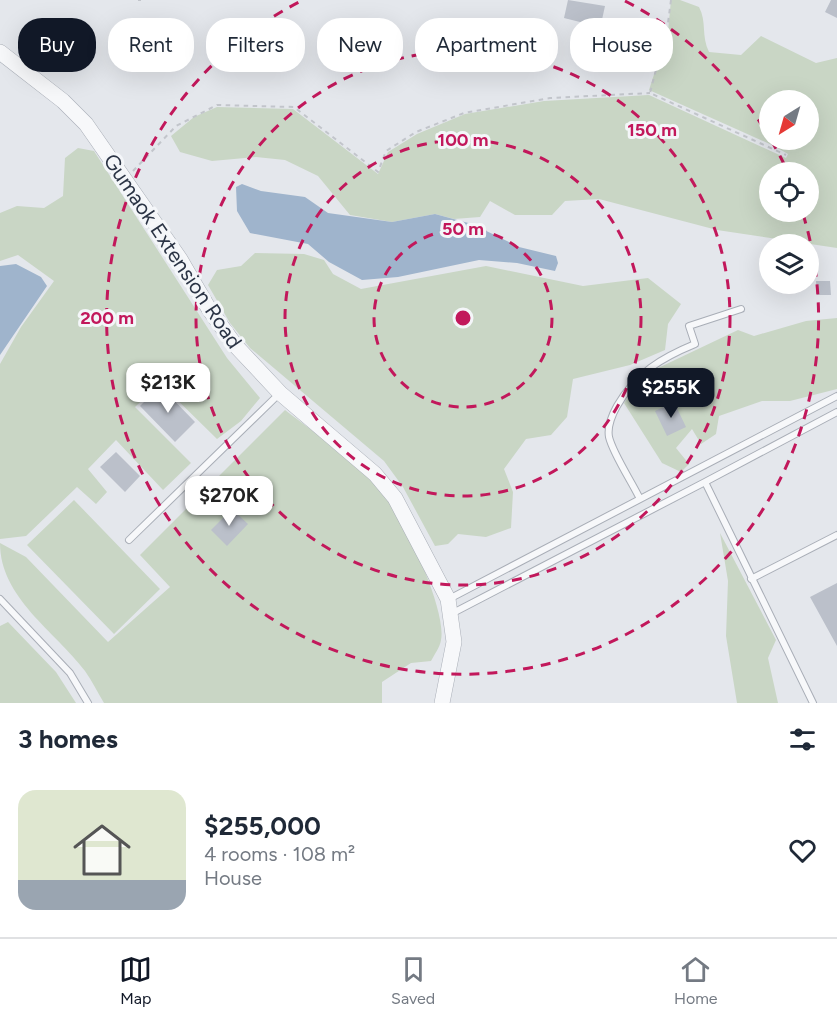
<!DOCTYPE html>
<html lang="en">
<head>
<meta charset="utf-8">
<style>
  body { margin:0; font-family:Figtree,sans-serif; background:#f6f6f7; color:#1f2937; height:100vh; display:flex; flex-direction:column; font-size:22px; white-space:nowrap }
  * { box-sizing:border-box; margin:0 }
  p { font-size:20px; color:#747a83 }
  .icon { flex:none; width:33px; height:33px; fill:none; stroke:currentColor; stroke-width:2; stroke-linecap:round; stroke-linejoin:round }
  .map { position:relative; height:703px; overflow:hidden }
  .sheet { display:flex; flex-direction:column; background:#fff; flex:1 }
  .sheet>* { flex:none }
  .hud { position:absolute; left:18px; top:18px; width:801px; height:54px; display:flex; gap:12px }
  .needle { width:39px; rotate:217deg }
  .buttons { position:absolute; left:759px; top:90px; display:grid; gap:12px }
  .buttons a { display:grid; place-items:center; width:60px; height:60px; border-radius:50%; background:#fff; box-shadow:0 6px 24px #0002; font-size:30px }
  .price { position:absolute; translate:-50% -51px; padding:0 14px; border-radius:12px; background:#fff; color:#222; font-size:20px; line-height:39px; filter:drop-shadow(0 2px 3px #0008) }
  .price::after { content:''; position:absolute; left:50%; top:36px; width:18px; height:14px; margin-left:-9px; background:inherit; clip-path:polygon(0 0,100% 0,50% 100%) }
  .price.active { background:#111827; color:#fff }
  ul { padding:0; list-style:none }
  li { display:flex; align-items:center; gap:18px; height:150px; padding:0 18px }
  li+li { border-top:2px solid #e0e1e3 }
  li span { display:grid; place-items:center; flex:none; width:168px; height:120px; border-radius:18px; color:#555 }
  li>.icon { margin-inline-start:auto }
  span .icon { width:72px; height:72px; fill:#fffc; stroke-width:1 }
  li b { font-size:26px }
  h2 { display:flex; justify-content:space-between; align-items:center; height:72px; padding:0 18px; font-size:26px }
  .pill { padding:0 21px; border-radius:24px; background:#fff; box-shadow:0 6px 24px #0002; font-size:21px; line-height:54px }
  .pill.active { background:#111827; color:#fff }
  .tabs { display:flex; justify-content:space-around; align-items:center; height:84px; border-top:2px solid #e0e1e3; background:#fff; font-size:16px; color:#747a83 }
  .tabs a { display:grid; justify-items:center; gap:3px }
  .tabs .active { color:#111827 }
  .map>svg:first-child { display:block }
  .green { fill:#c9d6c5; fill-rule:evenodd }
  .water { fill:#9fb4cc }
  .building { fill:#bbc0ca }
  .lines { fill:none; stroke-linecap:round; stroke-linejoin:round }
  .service-casing { stroke:#a9aeb7; stroke-width:8 }
  .tertiary-casing { stroke:#a9aeb7; stroke-width:16 }
  .path { stroke:#c2c5cb; stroke-width:2; stroke-dasharray:4.5 4.5; stroke-linecap:butt }
  .service { stroke:#f7f8fa; stroke-width:6 }
  .tertiary { stroke:#f7f8fa; stroke-width:15 }
  .ring { fill:none; stroke:#c2185b; stroke-width:3; stroke-dasharray:10 8 }
  .labels { text-anchor:middle; dominant-baseline:central; stroke-width:6; stroke-linejoin:round; paint-order:stroke }
  .street-label { font-size:21px; fill:#2b3445; stroke:#f4f6f9 }
  .centre { fill:#c2185b; stroke:#f4f6f9; stroke-width:3 }
  .ring-label { font-size:18px; text-anchor:middle; font-weight:bold; fill:#c2185b; stroke:#f4f6f9; stroke-width:6; stroke-linejoin:round; paint-order:stroke }
</style>
</head>
<body>
<div class="map">
<svg width="837" height="703" viewBox="0 0 837 703">
  <rect width="100%" height="100%" fill="#e4e7ec"/>
  <path class="green" d="M671 0H680L699 7C707 22 701 36 709 52L741 55 761 36 816 63 837 58V248L717 230 599 199 565 201 552 215H515L490 201 480 217 454 219 435 214 392 222 350 215 318 176 285 160 256 157 212 161 180 152 171 136 194 117 217 107 293 109 378 174 388 152 417 134 465 114 544 101 649 95 786 158 788 154 772 145 649 90 668 31ZM770 100H808V140H770ZM770 172H808V212H770Z
    M78 148 94 151 227 358 260 398 241 421 217 439 160 383 135 407 191 463 163 490 116 440 88 469 107 492 96 504 77 487 26 536 0 539V364L21 327 54 281 18 255 0 261V213L17 206 44 208 63 196 65 158Z
    M255 253 304 254 324 260 333 274 361 289 486 266 583 286 648 278 681 304 668 324 665 350 630 365 573 379 567 417 551 435 526 439 504 469 513 492 511 528 486 537 458 534 448 544 435 546 403 487 384 461 250 348 230 323 208 285 217 270 241 266Z
    M837 318V389L790 401H762L719 416 716 434 701 444 692 429 676 448 689 464 681 472 662 463 624 403 638 382 643 387 656 369 738 330 754 336 806 321Z
    M285 410C319 436 358 463 385 497 405 520 447 611 441 640 440 647 434 655 431 661L411 663 382 682V703H104C98 693 92 681 85 671 55 631 0 598 0 543L26 557 108 642 170 587 140 555Z
    M74 500 160 589 114 634 27 545Z
    M720 533 776 640 768 658 778 703H737L726 636 728 581Z
    M8 622 56 672 76 703H0V626Z"/>
  <path class="water" d="M242 184 261 191 305 197 328 213 392 222 435 214 472 224 519 247 556 256 558 263 555 271 517 263 479 260 398 277 362 280 329 262 308 244 250 233 237 211 236 187Z
    M16 264 41 277 47 286 0 355V266Z"/>
  <path class="building" d="M568 0 605 6 596 47 584 44 588 24 564 18Z
    M831 0H837V18L825 12Z
    M816 281H830L831 295H817Z
    M160 386 195 422 175 442 140 406Z
    M674 402 686 427 667 436 655 411Z
    M116 452 140 476 125 492 100 467Z
    M232 509 248 524 227 546 211 530Z
    M837 583V646L810 597Z"/>
  <g class="lines">
    <g class="service-casing">
      <path id="service" d="M705 482 837 412
        M640 499C632 482 613 454 609 437 607 426 612 415 617 406 636 373 661 358 695 344L689 326 741 309
        M129 540 279 394
        M751 579 837 535
        M0 599 70 673 88 703
        M449 599 837 396
        M451 614 705 482 813 703"/>
    </g>
    <g class="tertiary-casing">
      <path id="tertiary" d="M0 52 63 101 86 124 180 259 209 309 235 345 280 393 375 474 395 498 448 599 454 642 442 703"/>
    </g>
    <path class="path" d="M138 0H141
      M671 0 668 23 650 93 786 155
      M133 171 176 126 217 105 294 107 378 172 386 151 416 132 464 113 550 98 650 93"/>
    <use href="#service" class="service"/>
    <use href="#tertiary" class="tertiary"/>
  </g>
  <g class="ring">
    <circle cx="463" cy="318" r="89"/>
    <circle cx="463" cy="318" r="178"/>
    <circle cx="463" cy="318" r="267"/>
    <path d="M625 1A356 356 0 0 1 768 135M771 140A356 356 0 0 1 787 170M803 214A356 356 0 1 1 301 1"/>
  </g>
  <g class="labels">
    <g class="street-label">
      <text transform="translate(173 251) rotate(56)">Gumaok Extension Road</text>
    </g>
  </g>
  <circle cx="463" cy="318" r="9" class="centre"/>
  <g class="ring-label">
    <text x="652" y="136">150 m</text>
    <text x="463" y="146">100 m</text>
    <text x="463" y="235">50 m</text>
    <text x="107" y="324">200 m</text>
  </g>
</svg>
<div class="buttons">
<a><svg class="needle" viewBox="-14 -14 28 28"><path d="M0-13l5 13h-10z" fill="#e53935"/><path d="M0 13l5-13h-10z" fill="#747a83"/></svg></a>
<a><svg class="icon" aria-label="locate" viewBox="0 0 24 24"><circle cx="12" cy="12" r="6"/><path d="M12 2v4M12 18v4M2 12h4M18 12h4"/></svg></a>
<a><svg class="icon" aria-label="layers" viewBox="0 0 24 24"><path d="M12 4l9 5-9 5-9-5zM3 14l9 5 9-5"/></svg></a>
</div>
<b class="price" style="left:168px;top:414px">$213K</b>
<b class="price active" style="left:671px;top:419px">$255K</b>
<b class="price" style="left:229px;top:527px">$270K</b>
<div class="hud">
<a class="pill active">Buy</a>
<a class="pill">Rent</a>
<a class="pill">Filters</a>
<a class="pill">New</a>
<a class="pill">Apartment</a>
<a class="pill">House</a>
</div>
</div>
<section class="sheet">
<h2>3 homes<svg class="icon" aria-label="filters" viewBox="0 0 24 24"><path d="M4 7h16M4 17h16"/><circle cx="9" cy="7" r="2"/><circle cx="15" cy="17" r="2"/></svg></h2>
<ul>
<li><span style="background:linear-gradient(#dfe7d0 75%,#9aa5b1 0)"><svg class="icon" aria-label="home" viewBox="0 0 24 24"><path d="M3 11l9-7 9 7M6 9v11h12V9"/></svg></span><div><b>$255,000</b><p>4 rooms · 108 m²</p><p>House</p></div><svg class="icon" aria-label="heart" viewBox="0 0 24 24"><path d="M12 20l-8-8c-3-5 5-10 8-4 3-6 11-1 8 4z"/></svg></li>
</ul>
</section>
<nav class="tabs">
<a class="active"><svg class="icon" aria-label="map" viewBox="0 0 24 24"><path d="M3 6l6-2 6 2 6-2v14l-6 2-6-2-6 2zM9 4v14M15 6v14"/></svg>Map</a>
<a><svg class="icon" aria-label="saved" viewBox="0 0 24 24"><path d="M7 4h10v16l-5-4-5 4z"/></svg>Saved</a>
<a><svg class="icon" aria-label="home" viewBox="0 0 24 24"><path d="M3 11l9-7 9 7M6 9v11h12V9"/></svg>Home</a>
</nav>
</body>
</html>
